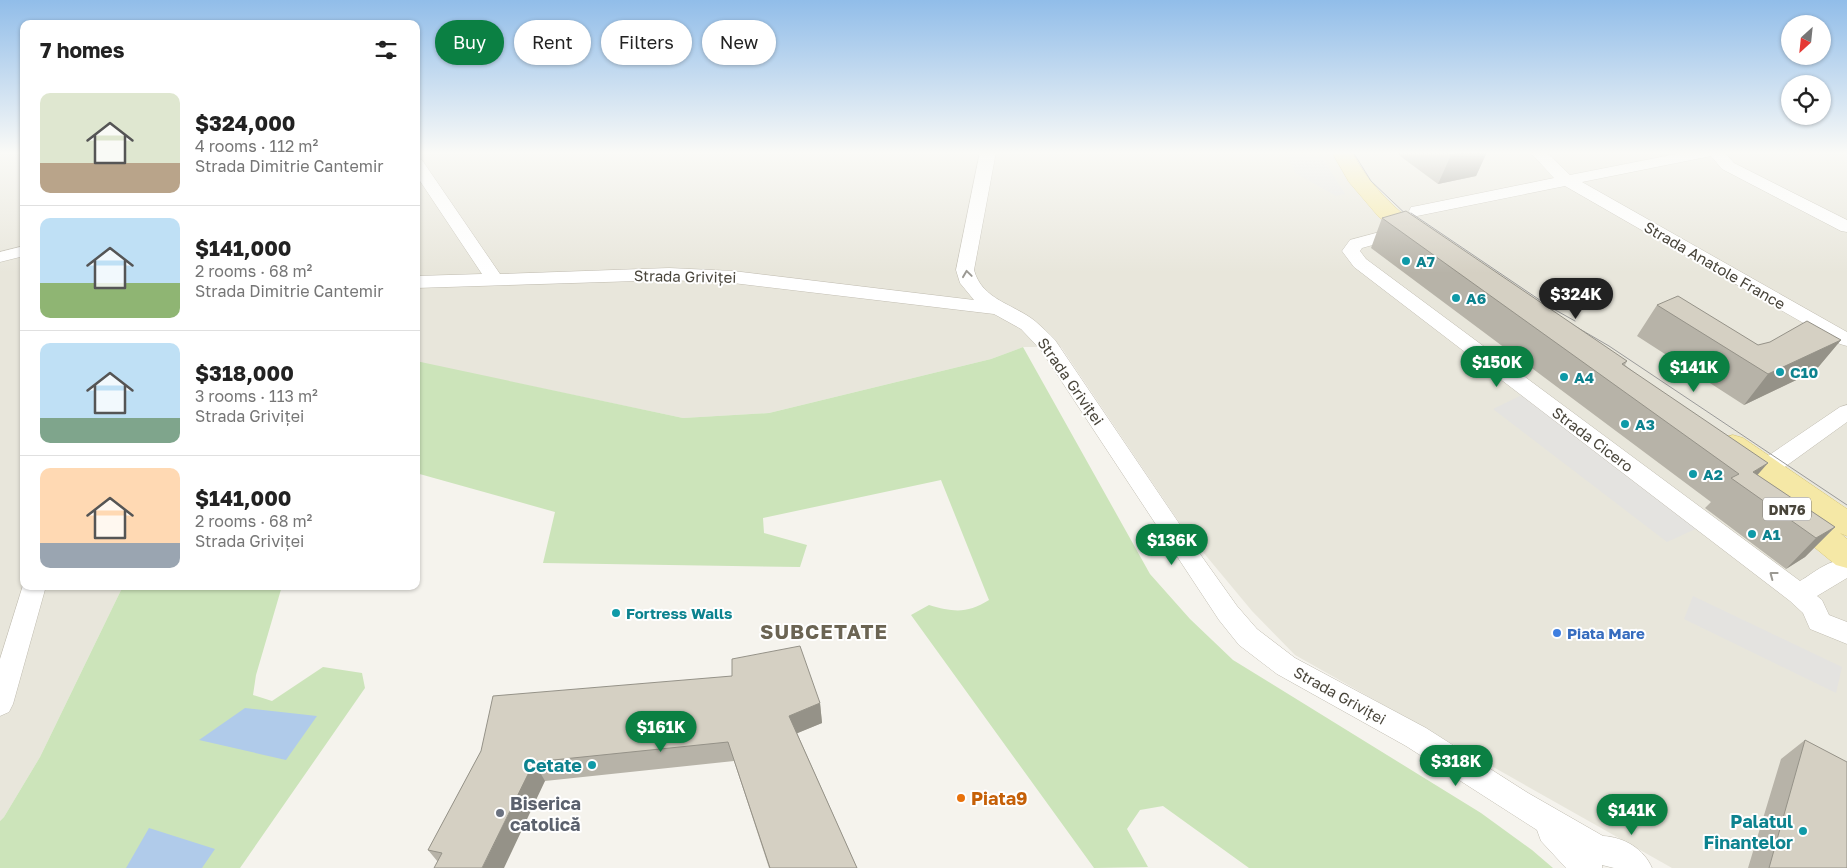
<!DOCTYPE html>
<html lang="en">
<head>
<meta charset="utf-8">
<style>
  body { margin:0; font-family:"Golos Text",sans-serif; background:#f6f6f6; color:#222; height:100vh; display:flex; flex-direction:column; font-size:19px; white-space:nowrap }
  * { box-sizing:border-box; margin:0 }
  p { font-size:16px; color:#767676 }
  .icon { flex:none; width:28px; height:28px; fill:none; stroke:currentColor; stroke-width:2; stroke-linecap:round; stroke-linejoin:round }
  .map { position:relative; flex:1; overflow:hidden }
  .drawer { position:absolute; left:20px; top:20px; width:400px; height:570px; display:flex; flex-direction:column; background:#fff; border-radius:10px; box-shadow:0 1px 4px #0004 }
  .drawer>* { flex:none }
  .hud { position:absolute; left:435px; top:20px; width:475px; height:45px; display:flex; gap:10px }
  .needle { width:32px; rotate:207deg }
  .controls { position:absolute; left:1781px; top:15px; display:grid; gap:10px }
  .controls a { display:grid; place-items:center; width:50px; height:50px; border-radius:50%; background:#fff; box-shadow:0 1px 4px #0004; font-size:25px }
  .price { position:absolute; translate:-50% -42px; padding:0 11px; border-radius:18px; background:#0b8043; color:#fff; font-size:16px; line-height:32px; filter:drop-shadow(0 1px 2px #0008) }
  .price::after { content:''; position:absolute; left:50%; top:30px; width:15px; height:11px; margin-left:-8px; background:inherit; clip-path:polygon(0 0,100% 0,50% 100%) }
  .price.selected { background:#222; color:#fff }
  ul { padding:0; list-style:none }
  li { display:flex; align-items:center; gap:15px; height:125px; padding:0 20px }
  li+li { border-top:1px solid #e0e0e0 }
  li span { display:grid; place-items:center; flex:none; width:140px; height:100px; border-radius:10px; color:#555 }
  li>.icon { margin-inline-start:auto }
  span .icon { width:60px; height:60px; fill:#fffc; stroke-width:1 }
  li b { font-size:21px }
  h2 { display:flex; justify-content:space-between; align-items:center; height:60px; padding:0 20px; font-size:21px }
  .pill { padding:0 18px; border-radius:22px; background:#fff; box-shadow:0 1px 4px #0004; font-size:18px; line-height:45px }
  .pill.selected { background:#0b8043; color:#fff }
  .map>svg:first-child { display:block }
  .residential { fill:#e8e6db }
  .green { fill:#cce4ba }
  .parking { fill:#e4e3e0 }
  .water { fill:#b0cbea }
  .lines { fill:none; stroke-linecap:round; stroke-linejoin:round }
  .minor-casing { stroke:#c0bcb0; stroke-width:1 }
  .major-casing { stroke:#d9c877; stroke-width:1 }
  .minor { fill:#fff; fill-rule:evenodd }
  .major { fill:#f5e8a6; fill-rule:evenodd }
  .tram { stroke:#9a9a9a; stroke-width:1 }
  .wall { fill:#b7b3a8 }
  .shaded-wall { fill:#959288 }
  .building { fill:#d5d0c3; stroke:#959288 }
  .oneway { stroke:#9b9993 }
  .culture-dot { fill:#0f9aa8; stroke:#fff; stroke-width:2 }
  .shop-dot { fill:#3f7fe0; stroke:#fff; stroke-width:2 }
  .food-dot { fill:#e8710a; stroke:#fff; stroke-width:2 }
  .worship-dot { fill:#6b7280; stroke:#fff; stroke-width:2 }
  .labels { text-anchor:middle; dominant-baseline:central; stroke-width:4; stroke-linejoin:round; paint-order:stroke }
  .shield { fill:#fff; stroke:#807d76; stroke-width:1 }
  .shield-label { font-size:14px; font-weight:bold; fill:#49453b }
  .culture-label { font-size:15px; font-weight:bold; fill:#0d838f; stroke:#fff; text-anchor:start }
  .street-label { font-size:15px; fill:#49453b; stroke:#fff }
  .shop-label { font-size:15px; font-weight:bold; fill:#366cbe; stroke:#fff; text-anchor:start }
  .near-culture-label { font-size:18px; font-weight:bold; fill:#0d838f; stroke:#fff; text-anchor:end }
  .near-food-label { font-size:18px; font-weight:bold; fill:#c56008; stroke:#fff; text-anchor:start }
  .near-worship-label { font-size:18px; font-weight:bold; fill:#5b616d; stroke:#fff; text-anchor:start }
  .district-label { font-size:20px; font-weight:bold; letter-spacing:1px; fill:#6b6453; stroke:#fff }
</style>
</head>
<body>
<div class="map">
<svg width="1847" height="868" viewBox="0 0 1847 868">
  <rect width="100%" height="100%" fill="#f5f3ed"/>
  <path class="residential" d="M0 152H24V586H123L40 757 4 817 0 821Z
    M416 152H1847V868H1672L1295 655 1252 611 1183 528 1061 347H1023L991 359 769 413 683 418 416 362Z"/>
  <path class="green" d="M1023 347 1150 574 1190 619 1233 660 1481 813 1532 850 1553 868H1249L1163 806 1140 810 1127 829 1148 867 1094 868 911 615 929 605C953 612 967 614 989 600L941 480 763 518 764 533 807 545 800 567 543 563 555 512 416 473V361L683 418 769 413 991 359Z
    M123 586H282L256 675 253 695 272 701 323 667 362 673 365 688 240 868H0V821L4 817 40 757Z"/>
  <path class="parking" d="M1287 155 1322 157 1345 194 1336 196 1295 173Z
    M1528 392 1702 526 1667 542 1493 409Z
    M1693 596 1842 667 1836 693 1684 619Z"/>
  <path class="water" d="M245 708 317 716 286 760 199 740Z
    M149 828 215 849 202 868H126Z"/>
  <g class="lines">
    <g class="minor-casing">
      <path id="minor" d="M980 152H996L974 270C982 300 1014 304 1035 321 1042 327 1049 334 1055 340L1195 547 1237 606 1257 629 1295 658 1426 728 1528 793 1603 836C1624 837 1644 849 1652 868H1614L1602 865V868H1566L1541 841 1537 830 1406 746 1277 674 1239 645 1219 620 1041 350 1021 329 994 314 733 283 669 280 416 288V276L482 274 416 175V158L422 160 500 274 669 268 733 271 974 300 960 283 956 270Z
        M1530 152H1546L1570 175 1686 152H1724L1734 163 1847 220V232L1841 231 1722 169 1711 156 1582 182 1847 332V346L1840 344 1565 186 1417 216 1411 215 1409 211 1411 207 1417 206 1554 178Z
        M1402 226 1408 227 1411 231 1408 235 1362 248 1360 251 1366 259 1800 581C1812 574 1833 556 1847 561V578L1817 596 1822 600 1829 615 1847 622V644L1810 629 1803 613 1790 601 1354 267 1342 251 1350 240Z
        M24 246V256L0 262V252Z
        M1847 405V422L1775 474 1767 476 1759 474 1756 468 1759 462 1840 407Z
        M24 582V586H46L13 704 9 712 0 716V659Z"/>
    </g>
    <g class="major-casing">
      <path id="major" d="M1332 152H1352C1370 187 1397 211 1428 234L1431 239 1428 244 1420 246 1412 244 1378 216 1349 182Z
        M1733 435 1743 438 1847 509V536L1840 533 1847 539V568L1836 565 1785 523 1780 515 1785 507 1797 504 1723 452 1719 445 1723 438Z"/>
    </g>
    <use href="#minor" class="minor"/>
    <use href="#major" class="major"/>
    <path class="tram" d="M1353 152 1371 181 1413 221
      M1411 213 1550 307 1575 321
      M1566 321 1609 346 1847 505"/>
  </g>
  <path class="wall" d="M1396 152H1487L1476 176 1438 184 1396 153Z
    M1382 218 1627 361 1625 365 1757 475 1835 527 1805 557 1786 569 1705 508 1711 502 1371 248Z
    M1657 305 1758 345 1841 340 1815 371 1744 405 1637 336Z
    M820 703 822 723 797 733 857 868H769L734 761 545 781 438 862 428 850 481 751Z
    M1805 740 1847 868H1748L1781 759Z"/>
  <path class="shaded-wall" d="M1465 152H1487L1476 176 1438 184 1451 155Z
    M1841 340 1815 371 1744 405 1768 374Z
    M1768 463 1746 488 1753 472Z
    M1835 527 1805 557 1786 569 1816 538Z
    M820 703 822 723 793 735 789 716Z
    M534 762 545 781 504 868H482Z"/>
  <path class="building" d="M1446 152H1465L1451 155Z
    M1406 211 1627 361 1622 364 1768 463 1753 472 1835 527 1816 538 1731 478 1739 474 1382 218Z
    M1678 296 1758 345 1770 342 1807 321 1841 340 1768 374 1657 305Z
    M800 646 820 703 789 716 857 868H770L728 742 534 762 482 868H434L442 853 428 850 481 751 493 696 732 676V659Z
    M1805 740 1847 762V868H1769Z"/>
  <defs><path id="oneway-chevron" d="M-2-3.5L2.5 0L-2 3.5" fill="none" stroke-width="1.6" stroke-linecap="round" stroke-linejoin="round" transform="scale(1.25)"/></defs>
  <g class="oneway">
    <use href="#oneway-chevron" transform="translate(967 274) rotate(-98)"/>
    <use href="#oneway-chevron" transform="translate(1773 575) rotate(-143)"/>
  </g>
  <linearGradient id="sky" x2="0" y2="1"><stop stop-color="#91bde9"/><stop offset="0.56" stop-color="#fafaf7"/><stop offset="1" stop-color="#fafaf7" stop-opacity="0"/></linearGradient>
  <rect width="1847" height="273" fill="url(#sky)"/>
  <g class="culture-dot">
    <circle cx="1406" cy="261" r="5"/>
    <circle cx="1456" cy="298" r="5"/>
    <circle cx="1780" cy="372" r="5"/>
    <circle cx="1564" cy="377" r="5"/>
    <circle cx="1625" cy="424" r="5"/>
    <circle cx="1693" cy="474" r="5"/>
    <circle cx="1752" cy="534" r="5"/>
    <circle cx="616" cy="613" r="5"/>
    <circle cx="592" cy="765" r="5"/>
    <circle cx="1803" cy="831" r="5"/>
  </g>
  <circle class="shop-dot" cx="1557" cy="633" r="5"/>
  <circle class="food-dot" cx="961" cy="798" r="5"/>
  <circle class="worship-dot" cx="500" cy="813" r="5"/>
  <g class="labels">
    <rect class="shield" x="1763" y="497.5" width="48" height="23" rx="4"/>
    <g class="shield-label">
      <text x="1787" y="509">DN76</text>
    </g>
    <g class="culture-label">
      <text x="1416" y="261">A7</text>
      <text x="1466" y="298">A6</text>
      <text x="1790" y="372">C10</text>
      <text x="1574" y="377">A4</text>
      <text x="1635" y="424">A3</text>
      <text x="1703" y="474">A2</text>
      <text x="1762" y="534">A1</text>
      <text x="626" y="613">Fortress Walls</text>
    </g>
    <g class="street-label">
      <text transform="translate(1715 265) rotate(30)">Strada Anatole France</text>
      <text transform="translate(685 276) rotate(1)">Strada Griviței</text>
      <text transform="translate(1071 381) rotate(55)">Strada Griviței</text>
      <text transform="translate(1593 439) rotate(37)">Strada Cicero</text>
      <text transform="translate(1340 695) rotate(29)">Strada Griviței</text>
    </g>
    <g class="shop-label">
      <text x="1567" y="633">Piata Mare</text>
    </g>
    <g class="near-culture-label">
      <text x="582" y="765">Cetate</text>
      <text x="1793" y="821">Palatul<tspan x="1793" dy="21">Finantelor</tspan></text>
    </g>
    <g class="near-food-label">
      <text x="971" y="798">Piata9</text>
    </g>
    <g class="near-worship-label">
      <text x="510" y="803">Biserica<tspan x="510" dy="21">catolică</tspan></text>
    </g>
    <g class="district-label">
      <text x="824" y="631">SUBCETATE</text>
    </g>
  </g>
</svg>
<div class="controls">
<a><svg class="needle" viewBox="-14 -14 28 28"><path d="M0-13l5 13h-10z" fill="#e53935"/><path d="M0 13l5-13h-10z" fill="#767676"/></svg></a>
<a><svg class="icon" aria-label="locate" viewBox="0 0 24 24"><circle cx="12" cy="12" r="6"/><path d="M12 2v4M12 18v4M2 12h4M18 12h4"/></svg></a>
</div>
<b class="price selected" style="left:1576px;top:320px">$324K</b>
<b class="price" style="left:1497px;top:388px">$150K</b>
<b class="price" style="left:1694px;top:393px">$141K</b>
<b class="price" style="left:1172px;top:566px">$136K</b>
<b class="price" style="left:661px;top:753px">$161K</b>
<b class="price" style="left:1456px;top:787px">$318K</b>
<b class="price" style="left:1632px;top:836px">$141K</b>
<div class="hud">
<a class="pill selected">Buy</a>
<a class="pill">Rent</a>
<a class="pill">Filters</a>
<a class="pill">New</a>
</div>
<section class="drawer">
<h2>7 homes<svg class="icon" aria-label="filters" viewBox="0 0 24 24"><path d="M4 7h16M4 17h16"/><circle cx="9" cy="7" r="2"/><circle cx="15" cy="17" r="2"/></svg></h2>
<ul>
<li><span style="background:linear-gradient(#dfe7d0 70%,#b9a48a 0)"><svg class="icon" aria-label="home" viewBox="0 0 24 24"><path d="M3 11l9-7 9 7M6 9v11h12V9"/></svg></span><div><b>$324,000</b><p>4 rooms · 112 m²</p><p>Strada Dimitrie Cantemir</p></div></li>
<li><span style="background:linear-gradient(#bfe0f5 65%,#8fb573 0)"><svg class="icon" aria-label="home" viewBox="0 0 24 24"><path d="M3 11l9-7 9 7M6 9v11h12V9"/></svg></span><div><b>$141,000</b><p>2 rooms · 68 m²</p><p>Strada Dimitrie Cantemir</p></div></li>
<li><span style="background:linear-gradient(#bfe0f5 75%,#7fa58c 0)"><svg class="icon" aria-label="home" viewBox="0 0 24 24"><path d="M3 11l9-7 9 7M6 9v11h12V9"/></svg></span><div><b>$318,000</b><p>3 rooms · 113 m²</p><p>Strada Griviței</p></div></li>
<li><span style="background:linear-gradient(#ffd9b3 75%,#9aa5b1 0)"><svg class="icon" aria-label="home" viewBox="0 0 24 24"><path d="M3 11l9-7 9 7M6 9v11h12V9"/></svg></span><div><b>$141,000</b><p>2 rooms · 68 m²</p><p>Strada Griviței</p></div></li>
</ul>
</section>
</div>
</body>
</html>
